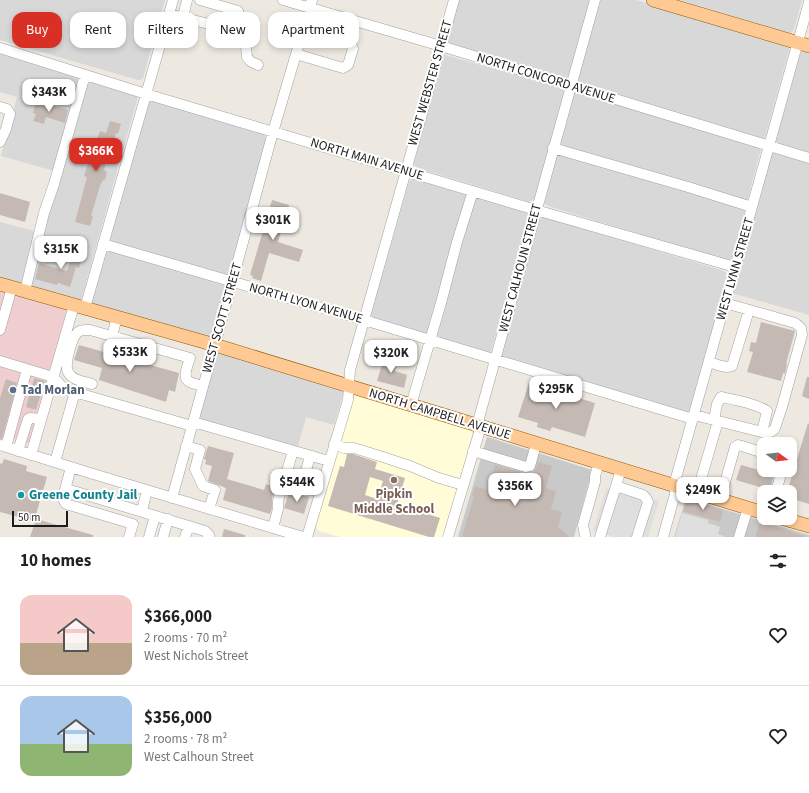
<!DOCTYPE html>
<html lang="en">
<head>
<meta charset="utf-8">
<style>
  body { margin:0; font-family:"Source Sans 3",sans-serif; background:#f2f2f2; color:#222; height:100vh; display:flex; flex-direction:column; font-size:15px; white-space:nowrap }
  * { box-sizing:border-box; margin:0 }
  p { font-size:13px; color:#767676 }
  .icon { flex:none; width:22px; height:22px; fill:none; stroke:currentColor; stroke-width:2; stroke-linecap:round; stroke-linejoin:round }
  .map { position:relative; height:537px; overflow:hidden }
  .side { display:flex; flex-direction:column; background:#fff; flex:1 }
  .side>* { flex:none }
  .guide { position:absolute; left:12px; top:12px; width:400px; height:36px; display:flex; gap:8px }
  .needle { width:26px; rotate:105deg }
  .fabs { position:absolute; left:757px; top:437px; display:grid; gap:8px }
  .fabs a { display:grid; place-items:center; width:40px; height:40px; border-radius:8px; background:#fff; box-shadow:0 2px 6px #0003; font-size:20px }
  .scale { position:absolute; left:12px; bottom:10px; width:56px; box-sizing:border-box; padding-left:4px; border:2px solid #1b1b1b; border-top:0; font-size:11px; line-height:14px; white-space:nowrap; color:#1b1b1b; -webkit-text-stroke:3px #fff; paint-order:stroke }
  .price { position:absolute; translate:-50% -34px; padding:0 9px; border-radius:8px; background:#fff; color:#222; font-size:13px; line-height:26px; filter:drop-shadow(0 1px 2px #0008) }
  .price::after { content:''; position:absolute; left:50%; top:24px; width:12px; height:9px; margin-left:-6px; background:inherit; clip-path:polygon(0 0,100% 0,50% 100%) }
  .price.selected { background:#d93025; color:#fff }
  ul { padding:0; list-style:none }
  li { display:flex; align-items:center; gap:12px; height:100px; padding:0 20px }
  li+li { border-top:1px solid #e0e0e0 }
  li span { display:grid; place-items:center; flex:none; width:112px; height:80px; border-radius:12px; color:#555 }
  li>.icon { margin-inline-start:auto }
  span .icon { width:48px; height:48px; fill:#fffc; stroke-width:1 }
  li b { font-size:17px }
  h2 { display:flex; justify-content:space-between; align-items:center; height:48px; padding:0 20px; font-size:17px }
  .pill { padding:0 14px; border-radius:12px; background:#fff; box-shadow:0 2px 6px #0003; font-size:14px; line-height:36px }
  .pill.selected { background:#d93025; color:#fff }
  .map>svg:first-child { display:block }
  .residential { fill:#d9d8d8 }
  .commercial { fill:#f0cdce }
  .education { fill:#fffcd7 }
  .religious { fill:#c9c9c9 }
  .parking { fill:#dfdfdf }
  .building { fill:#c5bab3; fill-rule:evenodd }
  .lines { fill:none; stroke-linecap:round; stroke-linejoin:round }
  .minor-casing { stroke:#a2a2a2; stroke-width:11 }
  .major-casing { stroke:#925800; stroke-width:14 }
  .minor { stroke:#fff; stroke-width:10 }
  .major { stroke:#ffc993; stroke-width:13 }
  .service-dot { fill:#5c6f8a; stroke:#fff; stroke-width:1.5 }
  .education-dot { fill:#8d6e63; stroke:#fff; stroke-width:1.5 }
  .culture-dot { fill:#0f9aa8; stroke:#fff; stroke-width:1.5 }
  .labels { text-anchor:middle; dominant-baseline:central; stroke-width:4; stroke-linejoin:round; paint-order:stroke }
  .street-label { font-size:13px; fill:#1b1b1b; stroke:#fff }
  .service-label { font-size:13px; font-weight:bold; fill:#4e5e75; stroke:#fff; text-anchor:start }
  .education-label { font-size:13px; font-weight:bold; fill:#785e54; stroke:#fff }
  .culture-label { font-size:13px; font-weight:bold; fill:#0d838f; stroke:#fff; text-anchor:start }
</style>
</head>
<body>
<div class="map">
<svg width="809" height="537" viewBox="0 0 809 537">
  <rect width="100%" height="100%" fill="#ede8e0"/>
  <path class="residential" d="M0 0H165L143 78 140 80H138L0 40Z
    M458 0H592L570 76 567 78H564L448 44 447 42Z
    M601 0H636L786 45 789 47V50L765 137 763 139 577 83V79Z
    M680 0H802L794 29 792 32 789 33Z
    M802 52 809 53V153L777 144 775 142 800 54Z
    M0 53 135 94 137 96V100L82 297 80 300 0 277V222L41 233 58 172 1 156 17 97 0 92Z
    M445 55 562 88 564 91 565 94 535 198 533 200 530 202 417 168 415 166 414 162Z
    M575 92H578L759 147 761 149 732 258 730 260 727 261 548 206 545 204V201L573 95Z
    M151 100 262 133 265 135 266 143 229 273 227 276 111 241 110 238 149 102Z
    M772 152H774L809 162V315L732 293Z
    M411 179H414L526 212 528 214 529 217 491 351 489 354 370 318 409 182Z
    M544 217 724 271 726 273 727 278 690 410 688 412 501 356 539 219 541 218Z
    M109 249 225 285 226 288 213 334 211 337 95 305 92 303V300L107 252Z
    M219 352 343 390V394L334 425 306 417 297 450 198 420 216 355Z"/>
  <path class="commercial" d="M0 288 68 308 51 373 0 358Z
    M0 364 48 381 31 443H27L0 435Z"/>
  <path class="education" d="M356 394 468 428 472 431V435L443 537H340L319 531 317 529 316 525 354 396Z"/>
  <path class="religious" d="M487 437 592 470 574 537H458Z
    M686 498 809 535V537H674Z"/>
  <path class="parking" d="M612 481 645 491 650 494 652 499 659 501 648 537H614L593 531 606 489 610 488Z
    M682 513 708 520V523L720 527 718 534 724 536 723 537H675Z"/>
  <path class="building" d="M36 103 44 106 45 103 68 110 65 123 46 117 44 124 33 121 36 114 33 113Z
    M110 121 121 124 118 134 116 133 111 149 110 148 104 170 107 172 105 180H103L100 186 91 216H93L90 226 75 222 87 177 84 176 88 163 85 162 89 147 94 148 100 131 106 133Z
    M0 193 30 202 25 222 0 215Z
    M272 200 289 205 278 242 303 250 299 262 269 253 261 281 252 278 253 276 250 275Z
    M75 246 85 250 79 268 76 267 70 287 58 283 57 285 35 279 39 263 67 271Z
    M761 322 795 331 786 364H787L785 374 783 373 781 381 747 372 753 352 749 351 751 342 756 343Z
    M79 345 179 373 175 392 169 390 166 402 99 380 102 368 74 360Z
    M384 358 397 362 395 371 407 375 404 388 377 381Z
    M807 377H809V399L802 396Z
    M34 378 45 381 36 410 26 407Z
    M6 379 17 383 2 439H0V398Z
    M529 383 595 403 585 437 552 427 550 431 537 427 538 423 518 417Z
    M808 423 809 424V504L790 498V492H787Z
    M208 446 234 453 227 479 264 490 266 484 275 487 272 499V508L270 514 223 500 226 488 208 481 212 466 205 464 206 460 204 459Z
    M347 454H353L377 462 375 469 405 478 397 504 440 518 434 537H429L328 506 340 466 344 467ZM370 477 383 481 377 499 365 495Z
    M4 459 27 466 26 471 47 477 34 521 0 512V463L2 464Z
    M538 462 552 466 546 488 556 491 551 509 562 512 558 527 570 537H462L474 496 472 495 475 486 488 490 495 465 521 472 520 476 532 480Z
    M741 465 774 474 770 490 736 480Z
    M289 492 309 497 304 514 284 508Z
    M687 500 723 510 720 522 683 511Z
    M36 519 93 535V537H30Z
    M760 522 805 536V537H755Z
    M224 529 245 535V537H222Z"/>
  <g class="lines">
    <g class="minor-casing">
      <path id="minor" d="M200 0 238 11
        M283 0 441 46 809 158
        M169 14 221 27 240 33 245 38 247 57 250 61 258 65
        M183 17 187 0
        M185 41 192 20
        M0 48 146 94 536 210 735 267
        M296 54 343 68 348 65 353 49 350 42 303 28
        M0 107 7 109 10 114 6 129 0 142
        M553 148 688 187 752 207
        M103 244 364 320 693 419
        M25 291 44 213 54 184 85 75
        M85 308 173 0
        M0 330 12 287
        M112 336 117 317
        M0 361 53 377 64 389 192 426
        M709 362C716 364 725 369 732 366L749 310
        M92 384C85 382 76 381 71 376 69 374 67 371 67 368 66 360 72 337 78 332 82 329 86 330 90 330L190 358C188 365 181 378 190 382 194 384 199 385 203 386
        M411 405 441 303 457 242 473 191
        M694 415 766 433C770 433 772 432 775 428L782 407 802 335 801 328 795 323 725 303
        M714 420 717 404 721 397C736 400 753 403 767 411L762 432
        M193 422 329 461
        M334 444 344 448H354L386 458 410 466 439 478 463 485
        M0 445 90 473 303 537
        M186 446 200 450 195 469 203 486 215 490 209 509
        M6 447 27 369
        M18 451 28 419 30 418 41 419
        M473 451 526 467 530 466 536 444
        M31 455 74 305
        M55 462 75 392
        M621 469 616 486 643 495 646 498 648 502 637 537
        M283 483 293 486 302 485 310 456
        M65 490 71 467
        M776 492 782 470
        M697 493 718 421
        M172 498 213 351 215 345 273 132 312 0
        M720 500 735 447 738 445 742 446 764 453
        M142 511 147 490
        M273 528 278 509V501L293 451
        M585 535 583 525 595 482V476L599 463
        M129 537 133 524 66 504 63 499 65 490H70L205 531 209 535 208 537
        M149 537 155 516
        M163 537 168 519
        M185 537 189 526
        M307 537 348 400 350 370 454 0
        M448 537 479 433V418L595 0
        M600 537 616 486
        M663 537 675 494 676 478 769 146 809 2
        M739 537 748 508"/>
    </g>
    <g class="major-casing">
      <path id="major" d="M653 0 809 46
        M0 284 215 345 764 513
        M781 518 809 526"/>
    </g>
    <use href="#minor" class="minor"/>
    <use href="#major" class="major"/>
  </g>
  <circle class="service-dot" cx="13" cy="390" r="4"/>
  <circle class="education-dot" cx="394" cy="480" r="4"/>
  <circle class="culture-dot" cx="21" cy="495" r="4"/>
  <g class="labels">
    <g class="street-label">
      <text transform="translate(546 78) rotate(17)">NORTH CONCORD AVENUE</text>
      <text transform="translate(430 83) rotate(-74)">WEST WEBSTER STREET</text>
      <text transform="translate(367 159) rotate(17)">NORTH MAIN AVENUE</text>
      <text transform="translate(520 268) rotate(-75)">WEST CALHOUN STREET</text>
      <text transform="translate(735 269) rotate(-74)">WEST LYNN STREET</text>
      <text transform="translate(306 303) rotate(16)">NORTH LYON AVENUE</text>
      <text transform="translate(222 318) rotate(-74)">WEST SCOTT STREET</text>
      <text transform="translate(440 414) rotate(17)">NORTH CAMPBELL AVENUE</text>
    </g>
    <g class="service-label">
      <text x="21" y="390">Tad Morlan</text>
    </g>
    <g class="education-label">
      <text x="394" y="494">Pipkin<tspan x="394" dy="15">Middle School</tspan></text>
    </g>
    <g class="culture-label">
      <text x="29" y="495">Greene County Jail</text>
    </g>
  </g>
</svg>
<div class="fabs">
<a><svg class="needle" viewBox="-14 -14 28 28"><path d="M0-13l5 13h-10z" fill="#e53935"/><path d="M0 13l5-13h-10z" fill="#767676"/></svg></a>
<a><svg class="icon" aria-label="layers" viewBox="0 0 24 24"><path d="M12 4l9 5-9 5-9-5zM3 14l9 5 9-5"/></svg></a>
</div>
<div class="scale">50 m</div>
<b class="price" style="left:49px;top:113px">$343K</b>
<b class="price selected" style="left:96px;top:172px">$366K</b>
<b class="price" style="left:273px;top:241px">$301K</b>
<b class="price" style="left:61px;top:270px">$315K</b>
<b class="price" style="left:130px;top:373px">$533K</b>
<b class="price" style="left:391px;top:374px">$320K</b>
<b class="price" style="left:556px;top:410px">$295K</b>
<b class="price" style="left:297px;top:503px">$544K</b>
<b class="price" style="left:515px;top:507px">$356K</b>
<b class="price" style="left:703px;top:511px">$249K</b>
<div class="guide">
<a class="pill selected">Buy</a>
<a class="pill">Rent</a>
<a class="pill">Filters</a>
<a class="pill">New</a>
<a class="pill">Apartment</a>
</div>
</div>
<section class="side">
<h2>10 homes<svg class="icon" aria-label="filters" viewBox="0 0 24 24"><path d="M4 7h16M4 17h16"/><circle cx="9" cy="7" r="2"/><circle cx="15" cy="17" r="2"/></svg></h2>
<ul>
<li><span style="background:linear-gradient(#f6c9c9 60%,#b9a48a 0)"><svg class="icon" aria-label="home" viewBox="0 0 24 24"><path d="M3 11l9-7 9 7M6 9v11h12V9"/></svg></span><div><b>$366,000</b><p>2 rooms · 70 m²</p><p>West Nichols Street</p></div><svg class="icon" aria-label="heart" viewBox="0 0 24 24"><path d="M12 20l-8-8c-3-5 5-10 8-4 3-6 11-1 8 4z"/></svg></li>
<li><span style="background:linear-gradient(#a9c7e8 60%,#8fb573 0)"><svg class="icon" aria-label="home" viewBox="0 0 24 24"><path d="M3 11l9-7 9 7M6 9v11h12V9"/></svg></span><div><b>$356,000</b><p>2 rooms · 78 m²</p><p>West Calhoun Street</p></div><svg class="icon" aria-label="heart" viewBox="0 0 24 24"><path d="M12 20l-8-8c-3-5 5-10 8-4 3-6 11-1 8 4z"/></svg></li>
</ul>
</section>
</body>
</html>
